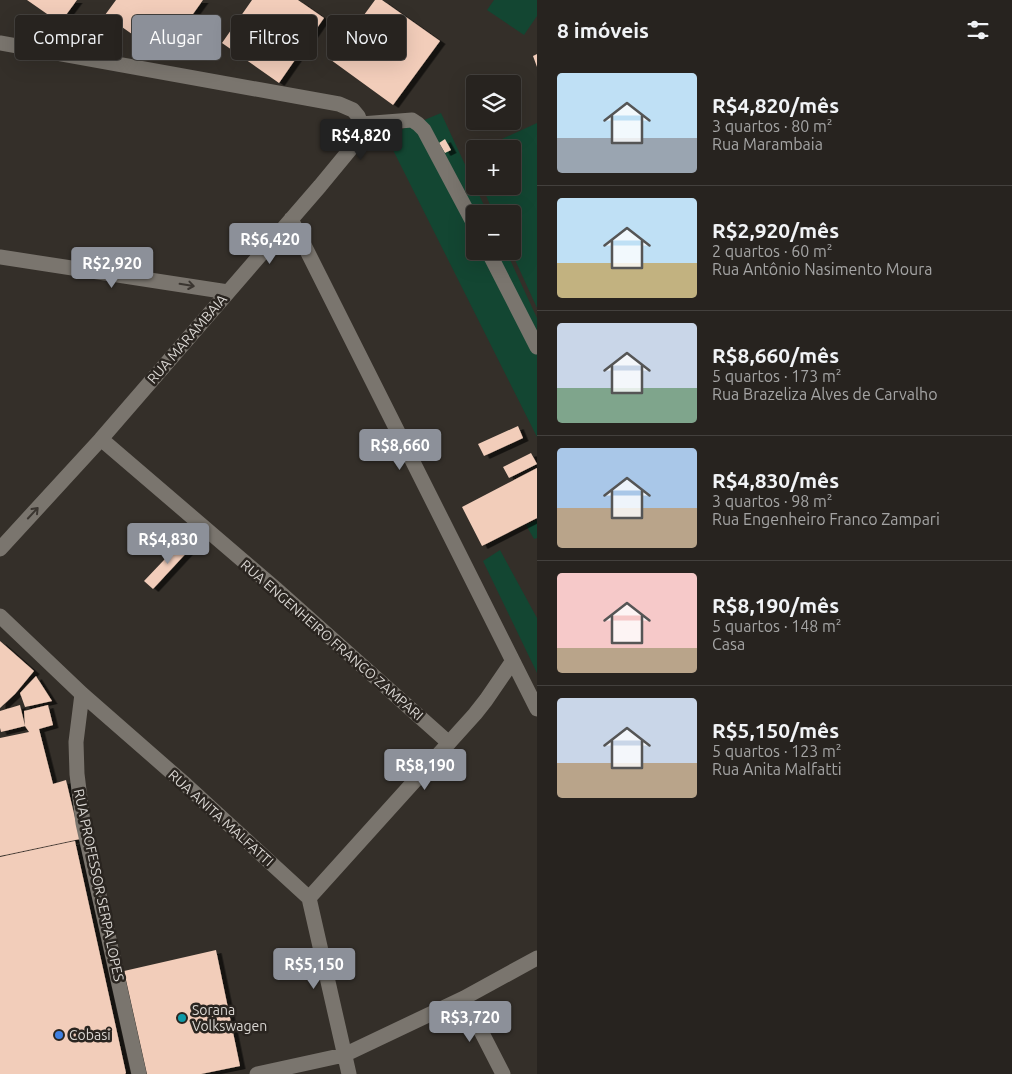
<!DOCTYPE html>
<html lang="pt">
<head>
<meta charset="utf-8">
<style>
  body { margin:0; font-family:Ubuntu,sans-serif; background:#2f2b28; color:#f1f3f6; height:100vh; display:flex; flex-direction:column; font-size:19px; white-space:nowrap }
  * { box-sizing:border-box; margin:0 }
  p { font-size:16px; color:#a4a4a4 }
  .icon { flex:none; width:28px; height:28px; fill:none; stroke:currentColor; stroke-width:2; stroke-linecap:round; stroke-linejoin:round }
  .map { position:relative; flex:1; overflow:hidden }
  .panel { display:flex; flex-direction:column; background:#27231f; width:475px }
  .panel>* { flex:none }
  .hud { position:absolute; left:15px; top:15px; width:446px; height:45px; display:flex; gap:10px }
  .controls { position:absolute; left:466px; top:75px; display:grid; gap:10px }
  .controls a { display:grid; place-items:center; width:55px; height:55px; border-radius:5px; background:#27231f; box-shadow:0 5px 20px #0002,0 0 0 1px #43403d; font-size:25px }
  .price { position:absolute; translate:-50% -42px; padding:0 11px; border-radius:5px; background:#8c9099; color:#fff; font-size:16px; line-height:32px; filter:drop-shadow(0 1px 2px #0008) }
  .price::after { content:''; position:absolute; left:50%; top:30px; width:15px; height:11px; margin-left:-8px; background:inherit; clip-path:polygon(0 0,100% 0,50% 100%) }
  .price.on { background:#222; color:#fff }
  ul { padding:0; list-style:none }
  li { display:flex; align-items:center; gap:15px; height:125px; padding:0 20px }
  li+li { border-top:1px solid #43403d }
  li span { display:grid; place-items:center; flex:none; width:140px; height:100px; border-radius:5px; color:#555 }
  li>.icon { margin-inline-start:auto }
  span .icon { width:60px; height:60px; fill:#fffc; stroke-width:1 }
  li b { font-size:21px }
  h2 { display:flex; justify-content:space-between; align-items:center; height:60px; padding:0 20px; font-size:21px }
  .tag { padding:0 18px; border-radius:5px; background:#27231f; box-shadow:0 5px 20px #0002,0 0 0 1px #43403d; font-size:18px; line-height:45px }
  .tag.on { background:#8c9099; color:#fff }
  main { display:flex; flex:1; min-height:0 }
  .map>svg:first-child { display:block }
  .green { fill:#134632 }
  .building { fill:#f2cdba; filter:url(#shadow) }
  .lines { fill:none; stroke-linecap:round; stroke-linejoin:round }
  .minor { stroke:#7a756e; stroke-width:15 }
  .oneway { stroke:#3a3530 }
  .culture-dot { fill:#0f9aa8; stroke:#2a2520; stroke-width:2 }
  .shop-dot { fill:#3f7fe0; stroke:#2a2520; stroke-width:2 }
  .labels { text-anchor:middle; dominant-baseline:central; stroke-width:5; stroke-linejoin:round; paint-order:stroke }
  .street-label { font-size:14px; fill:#dad7d3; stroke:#2a2520 }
  .poi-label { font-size:14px; fill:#dad7d3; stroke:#2a2520; text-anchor:start }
</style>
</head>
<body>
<main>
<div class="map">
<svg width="537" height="1074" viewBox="0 0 537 1074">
  <defs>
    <filter id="shadow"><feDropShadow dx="5.5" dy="3" stdDeviation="0" flood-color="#0009"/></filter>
  </defs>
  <rect width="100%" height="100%" fill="#342f29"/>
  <path class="green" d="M494 0H537V16L524 35 487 10Z
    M441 113 488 214H475V251H506L537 318V437L386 136Z
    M537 123V308L511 251H512V214H494L482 186H512V149H480Z
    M537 520V538L534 539 526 525Z
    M500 550 537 618V673L483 561Z"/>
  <path class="building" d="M27 0H77L60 23Z
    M116 0H203L163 56 105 15Z
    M252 0H298L324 18 279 83 222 43Z
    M375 0H382L440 41 393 105 331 60Z
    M537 54V67L533 56Z
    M445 139 451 150 445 153 439 143Z
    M518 426 523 438 484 456 478 444Z
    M531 453 537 464 509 478 503 467Z
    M537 468V518L482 546 462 507Z
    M183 540 191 548 153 589 144 581Z
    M0 641 34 671 15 694 0 708Z
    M36 676 52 701 25 707 20 693Z
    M20 705 25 726 1 732 0 728V711Z
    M48 705 53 725 39 729 53 784 66 780 80 839 0 856V738L29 732 25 726 24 711Z
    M75 841 126 1073 125 1074H0V857Z
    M216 950 240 1066 201 1074H147L124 971Z"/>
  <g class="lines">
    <path class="minor" d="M0 43 339 104 353 110 358 116 361 124 360 135 353 146 320 186 101 439 0 549
      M361 124 412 120 418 124 424 130 475 226
      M291 219 537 709
      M488 251 537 347
      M0 257 228 292
      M101 439 276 589 449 743
      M0 616 82 694 186 785 309 898 349 1074
      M82 694 76 742 77 774 83 823 139 1074
      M309 898 475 714 486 700 512 662
      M464 998 503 1074
      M257 1074 344 1055 464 998 537 958"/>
  </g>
  <defs><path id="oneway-shaft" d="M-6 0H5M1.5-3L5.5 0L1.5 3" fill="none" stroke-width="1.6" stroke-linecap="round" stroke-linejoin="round" transform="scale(1.25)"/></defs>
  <g class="oneway">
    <use href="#oneway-shaft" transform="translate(187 285) rotate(9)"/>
    <use href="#oneway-shaft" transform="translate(33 513) rotate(-47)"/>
  </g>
  <circle class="culture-dot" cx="182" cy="1018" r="5"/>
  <circle class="shop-dot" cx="59" cy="1035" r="5"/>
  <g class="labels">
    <g class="street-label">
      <text transform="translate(187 339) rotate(-49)">RUA MARAMBAIA</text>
      <text transform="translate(332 640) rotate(41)">RUA ENGENHEIRO FRANCO ZAMPARI</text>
      <text transform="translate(221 818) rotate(42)">RUA ANITA MALFATTI</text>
      <text transform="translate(99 885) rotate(78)">RUA PROFESSOR SERPA LOPES</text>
    </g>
    <g class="poi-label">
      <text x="192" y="1010">Sorana<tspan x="192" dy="16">Volkswagen</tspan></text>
      <text x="69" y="1035">Cobasi</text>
    </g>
  </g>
</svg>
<div class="controls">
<a><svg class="icon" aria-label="layers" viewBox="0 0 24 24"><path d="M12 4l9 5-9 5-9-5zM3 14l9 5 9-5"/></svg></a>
<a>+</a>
<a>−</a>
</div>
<b class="price on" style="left:361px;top:161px">R$4,820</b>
<b class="price" style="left:270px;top:265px">R$6,420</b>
<b class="price" style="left:112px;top:289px">R$2,920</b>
<b class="price" style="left:400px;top:471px">R$8,660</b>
<b class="price" style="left:168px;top:565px">R$4,830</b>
<b class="price" style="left:425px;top:791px">R$8,190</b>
<b class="price" style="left:314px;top:990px">R$5,150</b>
<b class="price" style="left:470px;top:1043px">R$3,720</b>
<div class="hud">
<a class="tag">Comprar</a>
<a class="tag on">Alugar</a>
<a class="tag">Filtros</a>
<a class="tag">Novo</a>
</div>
</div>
<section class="panel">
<h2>8 imóveis<svg class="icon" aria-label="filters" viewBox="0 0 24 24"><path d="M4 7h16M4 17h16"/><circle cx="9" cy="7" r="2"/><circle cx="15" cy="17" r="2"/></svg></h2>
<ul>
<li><span style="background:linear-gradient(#bfe0f5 65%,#9aa5b1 0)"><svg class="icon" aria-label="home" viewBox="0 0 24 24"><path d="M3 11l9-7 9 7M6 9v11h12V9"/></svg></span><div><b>R$4,820/mês</b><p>3 quartos · 80 m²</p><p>Rua Marambaia</p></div></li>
<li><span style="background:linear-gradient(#bfe0f5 65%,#c2b280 0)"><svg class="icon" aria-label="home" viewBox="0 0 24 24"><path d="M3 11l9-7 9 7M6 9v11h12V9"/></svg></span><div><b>R$2,920/mês</b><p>2 quartos · 60 m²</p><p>Rua Antônio Nasimento Moura</p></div></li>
<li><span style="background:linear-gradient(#c9d6e8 65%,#7fa58c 0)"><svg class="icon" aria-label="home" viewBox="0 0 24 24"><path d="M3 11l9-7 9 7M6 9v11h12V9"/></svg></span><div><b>R$8,660/mês</b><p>5 quartos · 173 m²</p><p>Rua Brazeliza Alves de Carvalho</p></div></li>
<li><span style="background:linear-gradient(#a9c7e8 60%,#b9a48a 0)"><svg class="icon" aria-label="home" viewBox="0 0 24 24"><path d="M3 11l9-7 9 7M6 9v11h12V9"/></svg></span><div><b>R$4,830/mês</b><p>3 quartos · 98 m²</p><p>Rua Engenheiro Franco Zampari</p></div></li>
<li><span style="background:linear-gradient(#f6c9c9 75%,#b9a48a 0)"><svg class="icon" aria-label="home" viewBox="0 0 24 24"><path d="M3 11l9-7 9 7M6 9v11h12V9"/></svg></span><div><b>R$8,190/mês</b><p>5 quartos · 148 m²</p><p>Casa</p></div></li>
<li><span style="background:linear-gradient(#c9d6e8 65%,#b9a48a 0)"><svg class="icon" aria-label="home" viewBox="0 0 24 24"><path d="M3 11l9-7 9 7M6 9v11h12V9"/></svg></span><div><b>R$5,150/mês</b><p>5 quartos · 123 m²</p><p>Rua Anita Malfatti</p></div></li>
</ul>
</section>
</main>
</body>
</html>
